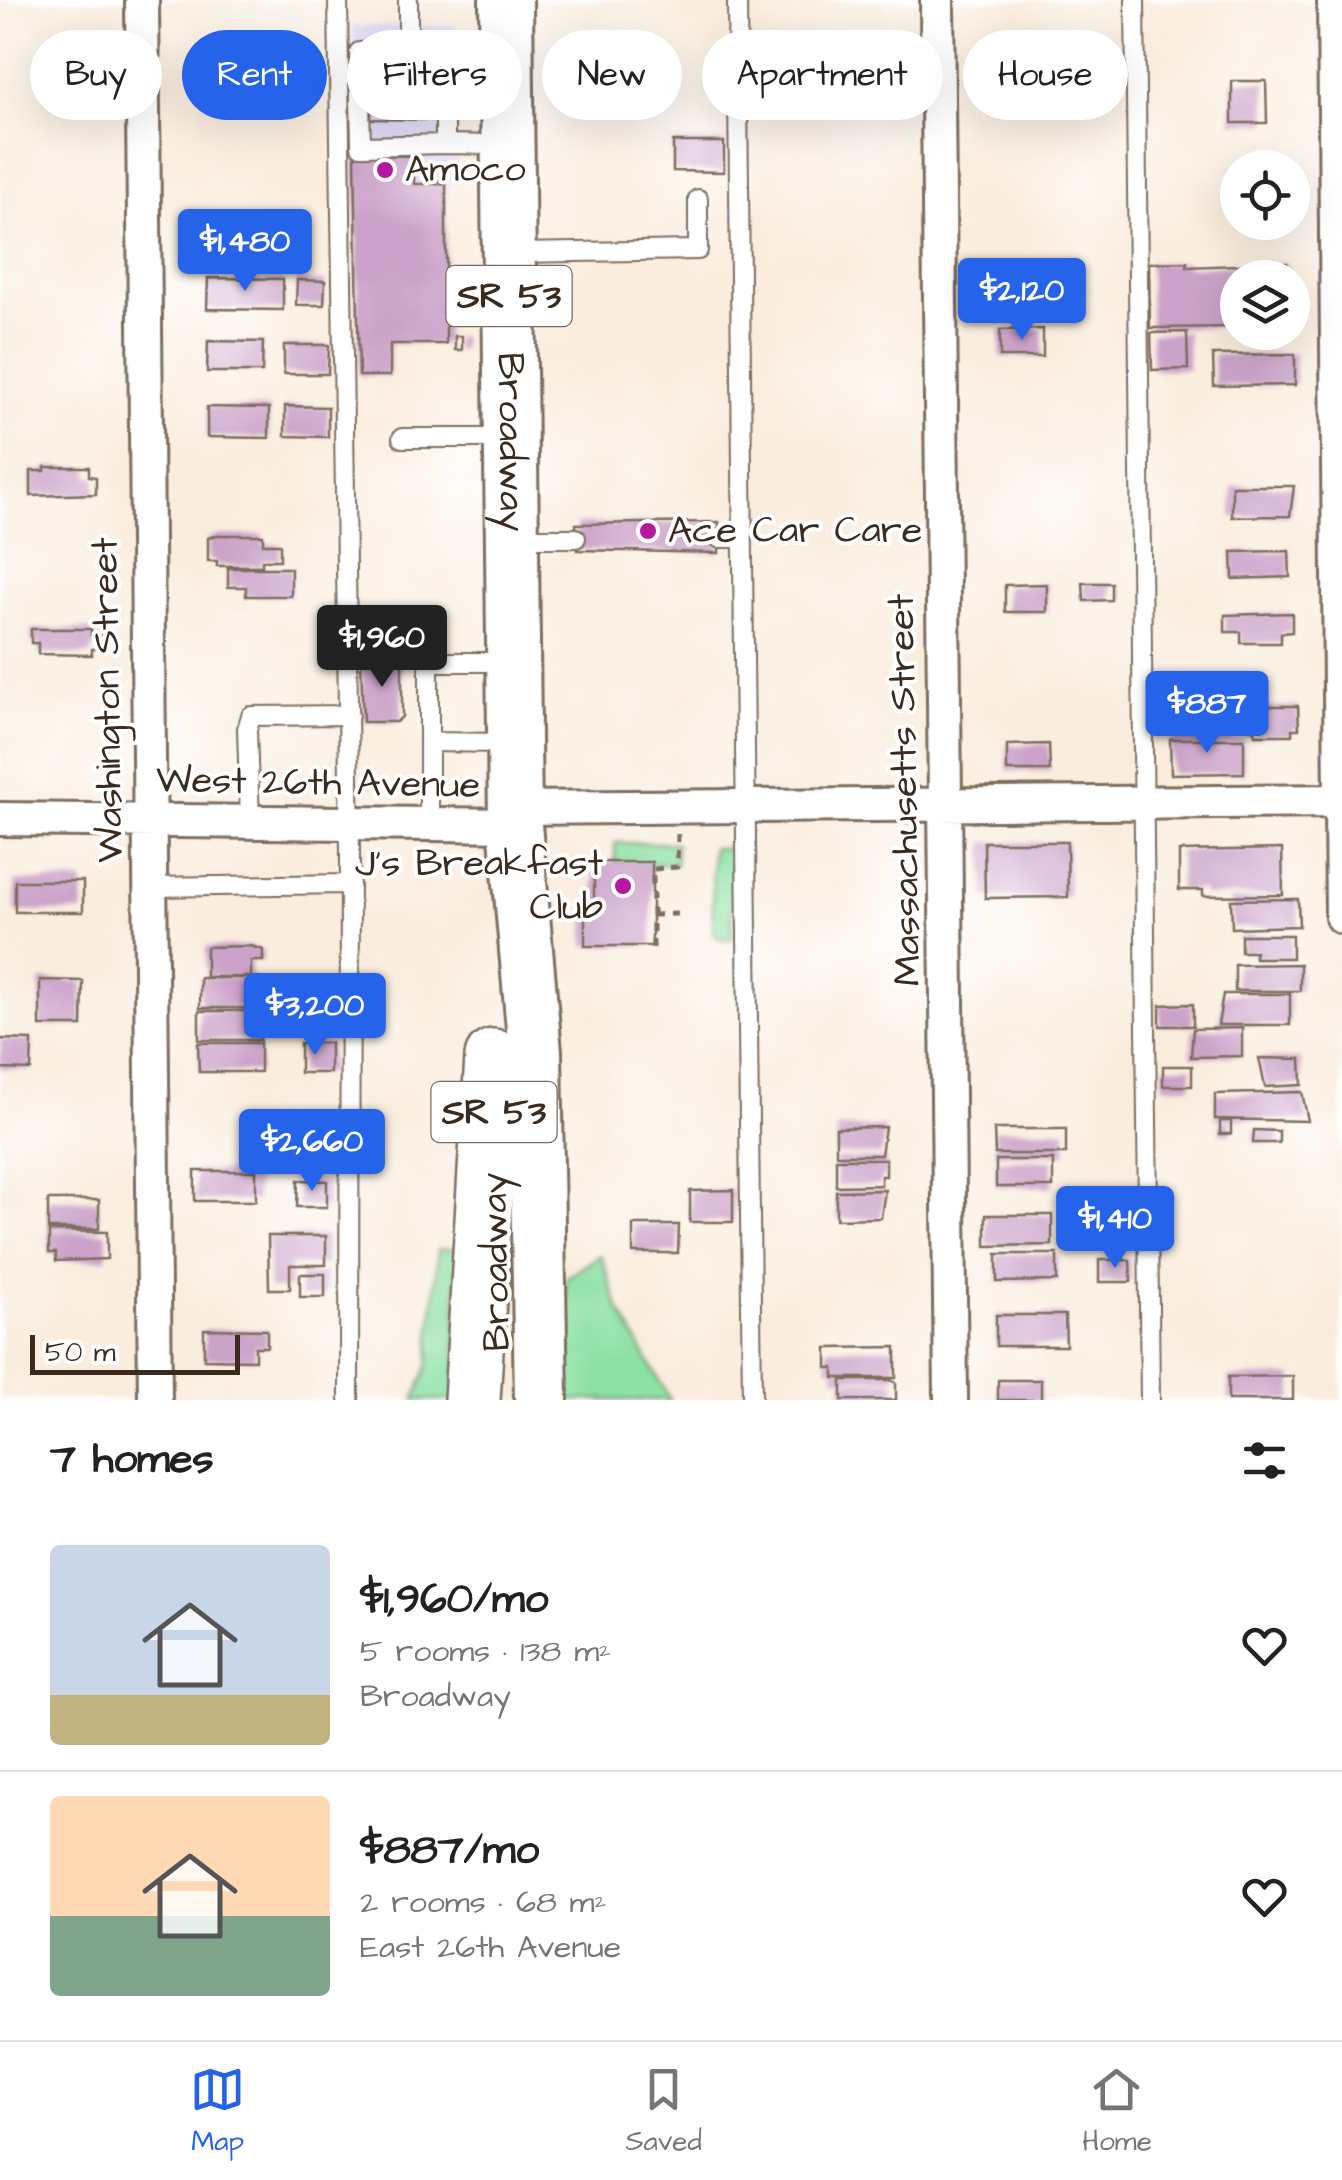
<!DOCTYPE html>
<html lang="en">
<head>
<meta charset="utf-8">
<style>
  body { margin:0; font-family:"Architects Daughter",sans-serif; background:#f6f6f6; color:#222; height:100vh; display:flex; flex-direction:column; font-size:38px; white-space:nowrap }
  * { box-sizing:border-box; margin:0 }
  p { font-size:32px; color:#767676 }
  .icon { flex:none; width:55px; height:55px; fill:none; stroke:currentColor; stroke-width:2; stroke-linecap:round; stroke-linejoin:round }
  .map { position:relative; height:1400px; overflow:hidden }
  .drawer { display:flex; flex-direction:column; background:#fff; flex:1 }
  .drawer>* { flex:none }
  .hud { position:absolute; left:30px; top:30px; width:1282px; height:90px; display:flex; gap:20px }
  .controls { position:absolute; left:1220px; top:150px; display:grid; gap:20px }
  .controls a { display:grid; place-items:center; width:90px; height:90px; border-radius:50%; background:#fff; box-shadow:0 10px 40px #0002; font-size:50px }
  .scale { position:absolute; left:30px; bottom:25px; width:210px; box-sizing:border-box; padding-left:10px; border:5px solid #3b2a1e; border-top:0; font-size:28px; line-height:35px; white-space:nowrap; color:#3b2a1e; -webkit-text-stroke:8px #fff; paint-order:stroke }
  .price { position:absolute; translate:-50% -85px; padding:0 22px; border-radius:10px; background:#2563eb; color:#fff; font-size:32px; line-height:65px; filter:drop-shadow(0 2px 5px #0008) }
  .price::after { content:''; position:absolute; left:50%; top:60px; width:30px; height:22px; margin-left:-15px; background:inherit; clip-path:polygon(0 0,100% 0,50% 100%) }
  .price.active { background:#222; color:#fff }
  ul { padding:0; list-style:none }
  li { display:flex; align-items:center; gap:30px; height:250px; padding:0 50px }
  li+li { border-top:2px solid #e0e0e0 }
  li span { display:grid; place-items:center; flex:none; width:280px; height:200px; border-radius:10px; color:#555 }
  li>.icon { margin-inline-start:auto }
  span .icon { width:120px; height:120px; fill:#fffc; stroke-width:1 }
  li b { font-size:42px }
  h2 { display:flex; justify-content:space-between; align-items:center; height:120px; padding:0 50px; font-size:42px }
  .tag { padding:0 35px; border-radius:45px; background:#fff; box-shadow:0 10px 40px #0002; font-size:35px; line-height:90px }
  .tag.active { background:#2563eb; color:#fff }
  .dock { display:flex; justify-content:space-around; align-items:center; height:140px; border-top:2px solid #e0e0e0; background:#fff; font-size:28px; color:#767676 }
  .dock a { display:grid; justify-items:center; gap:5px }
  .dock .active { color:#2563eb }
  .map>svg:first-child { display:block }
  .built { fill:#dcd6f6 }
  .green { fill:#8be0a3; stroke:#638560; stroke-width:2.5 }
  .building { fill:#cba2c9 }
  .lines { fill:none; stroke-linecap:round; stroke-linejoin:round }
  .lane-casing { stroke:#7e6e61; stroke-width:22 }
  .street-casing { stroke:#7e6e61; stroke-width:38 }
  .primary-casing { stroke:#7e6e61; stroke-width:58 }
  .highway-casing { stroke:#7e6e61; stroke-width:60 }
  .path { stroke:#7e6e61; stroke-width:5; stroke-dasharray:8 8; stroke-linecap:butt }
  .lane { stroke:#fff; stroke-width:18 }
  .street { stroke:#fff; stroke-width:32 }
  .primary { stroke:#fff; stroke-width:52 }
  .highway { stroke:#fff; stroke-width:55 }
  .poi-dot { fill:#b5179e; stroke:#fff; stroke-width:4 }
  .labels { text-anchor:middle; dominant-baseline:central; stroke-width:8; stroke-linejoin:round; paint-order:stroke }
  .shield { fill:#fff; stroke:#766a62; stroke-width:2.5 }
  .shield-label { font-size:35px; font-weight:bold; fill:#3b2a1e }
  .poi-label { font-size:38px; fill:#3b2a1e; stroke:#fff; text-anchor:start }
  .street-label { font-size:38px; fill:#3b2a1e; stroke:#fff }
</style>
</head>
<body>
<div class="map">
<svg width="1342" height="1400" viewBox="0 0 1342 1400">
  <rect width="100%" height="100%" fill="#fff"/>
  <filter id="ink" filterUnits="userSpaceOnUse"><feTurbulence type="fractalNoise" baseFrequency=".01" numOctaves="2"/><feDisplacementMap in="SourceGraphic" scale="20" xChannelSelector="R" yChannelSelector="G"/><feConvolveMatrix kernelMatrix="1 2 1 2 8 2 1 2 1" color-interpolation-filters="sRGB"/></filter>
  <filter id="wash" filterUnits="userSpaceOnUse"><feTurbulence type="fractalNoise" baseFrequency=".0048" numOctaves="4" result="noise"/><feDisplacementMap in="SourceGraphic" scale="40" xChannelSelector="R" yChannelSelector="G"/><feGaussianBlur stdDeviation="2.25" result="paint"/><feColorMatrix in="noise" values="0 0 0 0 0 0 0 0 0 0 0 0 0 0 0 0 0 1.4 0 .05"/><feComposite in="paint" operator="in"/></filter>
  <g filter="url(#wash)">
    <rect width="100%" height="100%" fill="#faedde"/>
    <path class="built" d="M353 26H455L457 184 353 185Z"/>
    <path class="green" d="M615 843H676V865L615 862Z
      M712 848H732V939H720L713 933Z
      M438 1249H457L455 1400H415L429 1363Z
      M601 1255 618 1307 670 1400H567L566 1278Z"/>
    <g id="blocks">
      <path class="building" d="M372 78H438L437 120 371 119Z
        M1232 81H1266L1267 123H1232Z
        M673 142H724V172L673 171Z
        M355 155 415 156 414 184H446V344H390V376H359Z
        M1232 167H1238V194H1233Z
        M431 169H444V180L431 181Z
        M1240 222H1269V226L1240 227Z
        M1187 262V267L1287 263V278H1238V327L1150 328 1149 263Z
        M1055 264V291L996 292 995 266Z
        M208 278 283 279V310L207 309Z
        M297 280 325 281 324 305H296Z
        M1043 329V357H1000V330Z
        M1187 332 1188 369 1152 370 1151 333Z
        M455 336H462V350H455Z
        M208 341 263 342 262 372H207Z
        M284 345H329L328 374H284Z
        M1295 354V385L1214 386 1213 355Z
        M285 406 328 407V437L285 436Z
        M207 407 269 408V438L207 437Z
        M45 467H89V476L96 477V494L31 496V471H45Z
        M1232 486H1294L1290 516 1232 517Z
        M719 522V553L577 550 576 524Z
        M218 535H263V544H280V560H262V566H217V561H208V538Z
        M1289 551 1290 577 1233 579 1232 552Z
        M228 568H291V596H246V587H228Z
        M1083 583H1111V600L1084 601Z
        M1047 584V612H1005V585Z
        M1292 613V632L1281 633V643H1241V632H1225V615Z
        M31 629H91V635H102V649H92V655L38 654V643H31Z
        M361 658H402V717L396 722H363Z
        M1251 706H1298L1299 729H1292V735H1255V729H1251Z
        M1170 739H1244V773L1171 774Z
        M1049 744 1050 771H1007V745Z
        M984 842H1067L1068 897 985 898Z
        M1282 849 1283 895 1203 896V890H1179V851Z
        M594 862H652V946H585V909H594Z
        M15 881H83V912H15Z
        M1298 899 1299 926 1232 928 1231 900Z
        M1241 935H1292V958H1255V952H1241Z
        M251 946 263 950V961H251V977H206V947Z
        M1300 964V991H1235V965Z
        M200 978H258V1008H200Z
        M40 980 83 981 82 1026H40Z
        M1223 994H1290V1025H1218Z
        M1193 1004V1026H1160V1005Z
        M199 1011H260V1040H199Z
        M1242 1028V1056L1191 1057 1193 1029Z
        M0 1039 32 1040 31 1070 0 1069Z
        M198 1043H260V1072H199Z
        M300 1043H330V1073H300Z
        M1259 1058 1301 1059 1302 1085 1265 1087Z
        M1163 1066H1192V1086H1163Z
        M1302 1092 1308 1121 1215 1119V1094Z
        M1220 1121H1231V1134H1220Z
        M885 1127 881 1155H836V1128Z
        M994 1129H1066V1154H995Z
        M1254 1130 1279 1131V1143H1253Z
        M265 1139H329V1147H335V1168H265Z
        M836 1159H886V1176H881V1185L836 1186Z
        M996 1160H1053V1187H996Z
        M195 1171H256V1201H195Z
        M298 1180 327 1181V1207H297Z
        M733 1190V1222H690V1191Z
        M885 1190 881 1218 836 1219V1191Z
        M48 1200H99V1229H48Z
        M986 1215H1052V1245L986 1246Z
        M633 1225H679L678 1253H633Z
        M49 1231 107 1232V1259L56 1261V1253H49Z
        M268 1236H326V1265H290V1289H269Z
        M997 1254H1057V1281L997 1282Z
        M1099 1260H1130L1131 1282H1099Z
        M300 1274H325V1297H300Z
        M996 1315H1065L1066 1346H996Z
        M204 1329 267 1330V1347H255V1360L204 1359Z
        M896 1347V1378H834V1368H827V1348Z
        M1293 1376V1400H1228V1377Z
        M842 1380H890L896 1383V1400H842Z
        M998 1380H1041V1400H998Z"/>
    </g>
  </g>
  <g filter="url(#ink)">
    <use href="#blocks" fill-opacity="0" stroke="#7e6e61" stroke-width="2.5"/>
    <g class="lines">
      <g class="lane-casing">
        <path id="lane" d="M338 0 350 851 349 1400
          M408 0V49L445 48
          M737 0 752 1400
          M1135 0 1150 1400
          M501 46 445 48V144L502 145
          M408 49 359 52 361 146 445 144
          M515 253 698 250V199
          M402 438H507
          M518 538H576
          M719 538H743
          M429 742 508 743
          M250 823 247 729 251 716 349 715
          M429 824V662H511
          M150 887 350 884"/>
      </g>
      <g class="street-casing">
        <path id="street" d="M142 0 155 1400
          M937 0 951 1400
          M1334 0 1342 917
          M515 808 1342 801
          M0 819 515 825"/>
      </g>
      <g class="primary-casing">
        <g id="primary">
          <path id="s1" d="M506 0 515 825 535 1052 541 1400"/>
        </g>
      </g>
      <g class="highway-casing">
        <path id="highway" d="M472 1400 493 1057"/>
      </g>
      <path class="path" d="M653 915 678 914
        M653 948V869L677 867 678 834"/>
      <use href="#lane" class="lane"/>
      <use href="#street" class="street"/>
      <use href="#primary" class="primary"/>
      <use href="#highway" class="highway"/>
    </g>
  </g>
  <g class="poi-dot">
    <circle cx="385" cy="170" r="10"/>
    <circle cx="648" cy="531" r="10"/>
    <circle cx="623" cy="886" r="10"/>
  </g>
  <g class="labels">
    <g class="shield">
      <rect x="446.5" y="266" width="125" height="60" rx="8"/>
      <rect x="431.5" y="1082" width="125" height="60" rx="8"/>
    </g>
    <g class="shield-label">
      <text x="509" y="296">SR 53</text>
      <text x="494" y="1112">SR 53</text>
    </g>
    <g class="poi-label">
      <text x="405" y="170">Amoco</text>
      <text x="668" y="531">Ace Car Care</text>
      <text x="603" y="864" text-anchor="end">J's Breakfast<tspan x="603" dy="44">Club</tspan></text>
    </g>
    <g class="street-label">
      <text stroke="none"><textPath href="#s1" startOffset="442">Broadway</textPath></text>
      <text transform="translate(108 700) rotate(-91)">Washington Street</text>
      <text transform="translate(318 783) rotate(1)">West 26th Avenue</text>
      <text transform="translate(905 790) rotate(-91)">Massachusetts Street</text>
      <text transform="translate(496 1262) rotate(-91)">Broadway</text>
    </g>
  </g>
</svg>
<div class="controls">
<a><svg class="icon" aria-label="locate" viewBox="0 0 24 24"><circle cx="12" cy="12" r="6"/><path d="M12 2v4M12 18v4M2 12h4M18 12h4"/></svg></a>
<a><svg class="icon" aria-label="layers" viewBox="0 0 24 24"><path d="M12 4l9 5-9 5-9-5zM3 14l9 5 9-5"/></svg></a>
</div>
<div class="scale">50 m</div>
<b class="price" style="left:245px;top:294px">$1,480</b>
<b class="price" style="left:1022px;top:343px">$2,120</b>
<b class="price active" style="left:382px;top:690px">$1,960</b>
<b class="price" style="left:1207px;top:756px">$887</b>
<b class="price" style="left:315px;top:1058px">$3,200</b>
<b class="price" style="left:312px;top:1194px">$2,660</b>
<b class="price" style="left:1115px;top:1271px">$1,410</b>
<div class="hud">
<a class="tag">Buy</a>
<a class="tag active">Rent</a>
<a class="tag">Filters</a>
<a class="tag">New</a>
<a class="tag">Apartment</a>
<a class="tag">House</a>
</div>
</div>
<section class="drawer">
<h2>7 homes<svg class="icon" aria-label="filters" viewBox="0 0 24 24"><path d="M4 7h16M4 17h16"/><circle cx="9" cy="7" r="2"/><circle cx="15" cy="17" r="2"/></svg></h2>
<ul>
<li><span style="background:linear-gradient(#c9d6e8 75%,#c2b280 0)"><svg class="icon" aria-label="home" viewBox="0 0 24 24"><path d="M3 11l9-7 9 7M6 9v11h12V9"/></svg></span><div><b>$1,960/mo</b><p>5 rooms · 138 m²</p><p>Broadway</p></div><svg class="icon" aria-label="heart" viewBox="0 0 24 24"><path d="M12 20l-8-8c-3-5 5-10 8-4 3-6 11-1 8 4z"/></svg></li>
<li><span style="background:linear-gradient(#ffd9b3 60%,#7fa58c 0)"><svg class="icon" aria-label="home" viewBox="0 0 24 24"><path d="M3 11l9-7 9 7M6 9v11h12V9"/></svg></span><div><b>$887/mo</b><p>2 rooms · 68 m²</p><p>East 26th Avenue</p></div><svg class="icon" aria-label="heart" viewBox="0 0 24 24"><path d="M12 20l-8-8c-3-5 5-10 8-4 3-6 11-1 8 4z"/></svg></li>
</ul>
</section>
<nav class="dock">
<a class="active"><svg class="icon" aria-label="map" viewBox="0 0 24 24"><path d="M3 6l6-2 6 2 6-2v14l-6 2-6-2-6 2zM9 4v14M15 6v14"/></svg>Map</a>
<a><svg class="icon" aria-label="saved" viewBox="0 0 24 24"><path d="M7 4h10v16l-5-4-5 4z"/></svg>Saved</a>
<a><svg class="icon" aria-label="home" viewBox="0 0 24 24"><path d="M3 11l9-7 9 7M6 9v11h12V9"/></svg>Home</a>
</nav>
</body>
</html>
